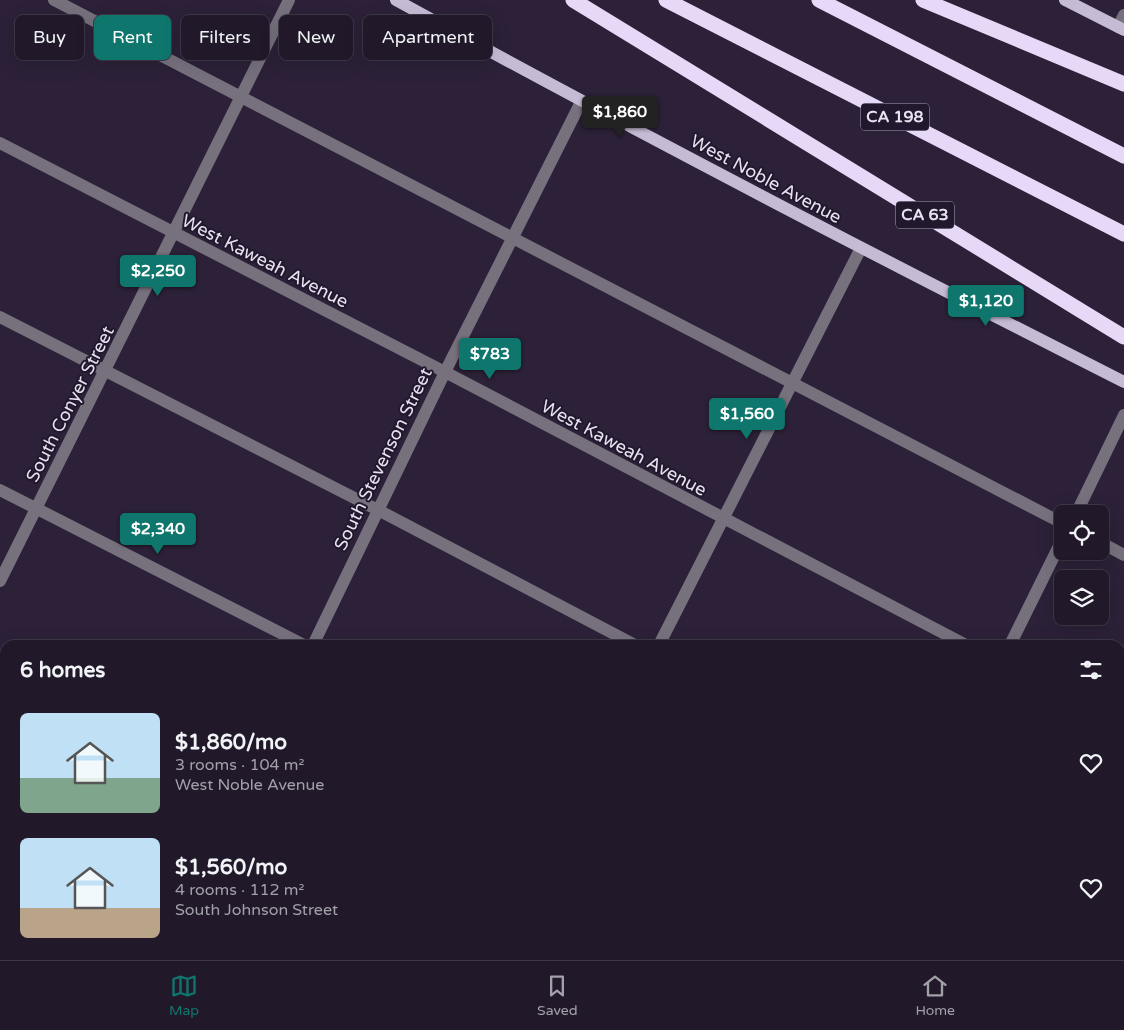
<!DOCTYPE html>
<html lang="en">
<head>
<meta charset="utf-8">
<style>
  body { margin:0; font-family:"Varela Round",sans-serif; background:#2d2636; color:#f1f3f6; height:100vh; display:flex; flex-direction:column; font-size:19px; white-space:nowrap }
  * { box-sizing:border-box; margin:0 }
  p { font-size:16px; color:#a2a0a8 }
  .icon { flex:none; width:28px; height:28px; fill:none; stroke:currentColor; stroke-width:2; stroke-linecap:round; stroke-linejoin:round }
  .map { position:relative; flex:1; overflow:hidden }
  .panel { position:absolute; left:0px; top:640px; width:1125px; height:320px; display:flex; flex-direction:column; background:#21192a; border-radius:15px 15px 0 0; box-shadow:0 5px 20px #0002,0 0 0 1px #3e3847 }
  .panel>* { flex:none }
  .top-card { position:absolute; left:15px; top:15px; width:500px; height:45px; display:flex; gap:10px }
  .buttons { position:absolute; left:1054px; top:505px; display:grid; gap:10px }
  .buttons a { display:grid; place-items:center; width:55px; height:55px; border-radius:8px; background:#21192a; box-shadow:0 5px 20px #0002,0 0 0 1px #3e3847; font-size:25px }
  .price { position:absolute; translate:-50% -42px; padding:0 11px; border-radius:5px; background:#0f766e; color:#fff; font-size:16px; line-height:32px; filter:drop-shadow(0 1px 2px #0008) }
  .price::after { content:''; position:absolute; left:50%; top:30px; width:15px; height:11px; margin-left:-8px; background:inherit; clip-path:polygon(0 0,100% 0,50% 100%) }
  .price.on { background:#222; color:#fff }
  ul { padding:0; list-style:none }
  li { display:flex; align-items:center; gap:15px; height:125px; padding:0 20px }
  li span { display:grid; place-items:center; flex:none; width:140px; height:100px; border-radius:8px; color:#555 }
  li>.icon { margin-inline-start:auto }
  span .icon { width:60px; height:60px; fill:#fffc; stroke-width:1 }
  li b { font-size:21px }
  h2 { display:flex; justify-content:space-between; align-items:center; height:60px; padding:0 20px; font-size:21px }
  .pill { padding:0 18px; border-radius:8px; background:#21192a; box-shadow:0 5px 20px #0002,0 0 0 1px #3e3847; font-size:18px; line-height:45px }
  .pill.on { background:#0f766e; color:#fff }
  .tabs { display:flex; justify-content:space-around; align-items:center; height:70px; border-top:1px solid #3e3847; background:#21192a; font-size:14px; color:#a2a0a8 }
  .tabs a { display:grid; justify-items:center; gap:2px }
  .tabs .on { color:#0f766e }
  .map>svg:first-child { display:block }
  .grass { fill:url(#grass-tufts) }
  .building { fill:url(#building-back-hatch); stroke:#7b6f8b }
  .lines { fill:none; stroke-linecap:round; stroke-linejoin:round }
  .minor { stroke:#76717d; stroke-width:12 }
  .major { stroke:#c6bbd5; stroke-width:12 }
  .highway { stroke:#e6d9f7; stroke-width:15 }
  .labels { text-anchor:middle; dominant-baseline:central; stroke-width:4; stroke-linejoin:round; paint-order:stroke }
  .shield { fill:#22182e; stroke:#aca5b6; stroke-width:1 }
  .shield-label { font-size:16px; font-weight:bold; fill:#e7e1f0 }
  .street-label { font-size:18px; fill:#e7e1f0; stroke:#22182e }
</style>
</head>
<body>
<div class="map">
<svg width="1124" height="960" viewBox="0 0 1124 960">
  <defs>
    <pattern id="grass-tufts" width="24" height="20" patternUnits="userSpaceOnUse" patternTransform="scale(1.25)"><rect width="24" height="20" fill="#4b3264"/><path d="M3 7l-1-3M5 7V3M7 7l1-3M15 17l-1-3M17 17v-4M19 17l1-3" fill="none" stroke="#654f7a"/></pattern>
    <pattern id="building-back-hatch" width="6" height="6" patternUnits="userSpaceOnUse" patternTransform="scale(1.25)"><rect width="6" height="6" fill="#65408b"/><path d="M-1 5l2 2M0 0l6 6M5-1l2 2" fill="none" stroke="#7b5b9c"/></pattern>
  </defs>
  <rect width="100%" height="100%" fill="#2c2138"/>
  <path class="grass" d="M52 955H179L189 960H53Z"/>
  <path class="building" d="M246 955H312L310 960H250L245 957Z
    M352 955H404L402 960H362Z"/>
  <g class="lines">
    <path class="minor" d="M54 0 1062 523
      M1118 27 1124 15
      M0 143 445 372 966 645
      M0 317 378 510 635 645
      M0 490 304 645
      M1076 514 1124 415
      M1100 542 1124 555
      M0 581 289 0
      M313 645 445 372 581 102
      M659 645 861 248
      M1010 645 1062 540
      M0 693 5 696
      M1120 724 1124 726
      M1120 898 1124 900
      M508 955 517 960
      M904 955 913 960
      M852 960 855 955"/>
    <path class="major" d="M396 0C636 132 879 258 1124 382
      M1065 0 1124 30"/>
    <path class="highway" d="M573 0 1124 337
      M666 0 1124 234
      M819 0 1124 156
      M923 0 1124 84"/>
  </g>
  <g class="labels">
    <g class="shield">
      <rect x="861" y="103.5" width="68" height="27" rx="4"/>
      <rect x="896" y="201.5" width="58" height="27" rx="4"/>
    </g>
    <g class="shield-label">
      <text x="895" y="117">CA 198</text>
      <text x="925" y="215">CA 63</text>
    </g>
    <g class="street-label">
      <text transform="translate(766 179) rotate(28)">West Noble Avenue</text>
      <text transform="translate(265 261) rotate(27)">West Kaweah Avenue</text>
      <text transform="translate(70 404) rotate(-63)">South Conyer Street</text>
      <text transform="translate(624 448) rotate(28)">West Kaweah Avenue</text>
      <text transform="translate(383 459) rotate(-64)">South Stevenson Street</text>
    </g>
  </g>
</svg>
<div class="buttons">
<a><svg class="icon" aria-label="locate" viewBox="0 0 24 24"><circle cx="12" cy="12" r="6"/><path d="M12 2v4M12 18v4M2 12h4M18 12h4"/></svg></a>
<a><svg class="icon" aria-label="layers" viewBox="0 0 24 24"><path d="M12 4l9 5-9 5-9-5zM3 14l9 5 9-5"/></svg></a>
</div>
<b class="price on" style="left:620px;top:138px">$1,860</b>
<b class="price" style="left:158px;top:297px">$2,250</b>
<b class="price" style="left:986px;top:327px">$1,120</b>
<b class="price" style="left:490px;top:380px">$783</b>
<b class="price" style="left:747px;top:440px">$1,560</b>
<b class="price" style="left:158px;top:555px">$2,340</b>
<div class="top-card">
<a class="pill">Buy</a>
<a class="pill on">Rent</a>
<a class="pill">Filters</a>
<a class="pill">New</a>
<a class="pill">Apartment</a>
</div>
<section class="panel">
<h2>6 homes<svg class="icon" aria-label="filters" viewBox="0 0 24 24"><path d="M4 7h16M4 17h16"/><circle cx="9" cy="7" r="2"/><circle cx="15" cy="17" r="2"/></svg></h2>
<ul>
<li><span style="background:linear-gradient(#bfe0f5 65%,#7fa58c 0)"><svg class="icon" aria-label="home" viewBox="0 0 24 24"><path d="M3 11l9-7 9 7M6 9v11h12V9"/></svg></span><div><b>$1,860/mo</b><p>3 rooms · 104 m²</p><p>West Noble Avenue</p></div><svg class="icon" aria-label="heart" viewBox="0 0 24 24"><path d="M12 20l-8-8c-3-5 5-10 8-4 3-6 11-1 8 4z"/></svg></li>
<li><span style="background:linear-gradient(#bfe0f5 70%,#b9a48a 0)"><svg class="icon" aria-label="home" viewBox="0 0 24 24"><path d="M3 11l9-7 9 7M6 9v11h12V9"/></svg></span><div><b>$1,560/mo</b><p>4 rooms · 112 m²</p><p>South Johnson Street</p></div><svg class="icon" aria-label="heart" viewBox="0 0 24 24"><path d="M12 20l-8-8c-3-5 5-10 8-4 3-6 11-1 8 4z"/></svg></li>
</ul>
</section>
</div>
<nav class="tabs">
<a class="on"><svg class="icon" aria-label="map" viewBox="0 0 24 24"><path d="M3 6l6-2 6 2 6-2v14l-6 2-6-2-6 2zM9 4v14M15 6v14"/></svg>Map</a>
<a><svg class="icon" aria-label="saved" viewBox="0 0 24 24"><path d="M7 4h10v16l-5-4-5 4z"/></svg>Saved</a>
<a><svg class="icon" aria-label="home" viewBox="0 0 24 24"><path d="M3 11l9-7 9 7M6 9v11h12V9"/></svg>Home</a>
</nav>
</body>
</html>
